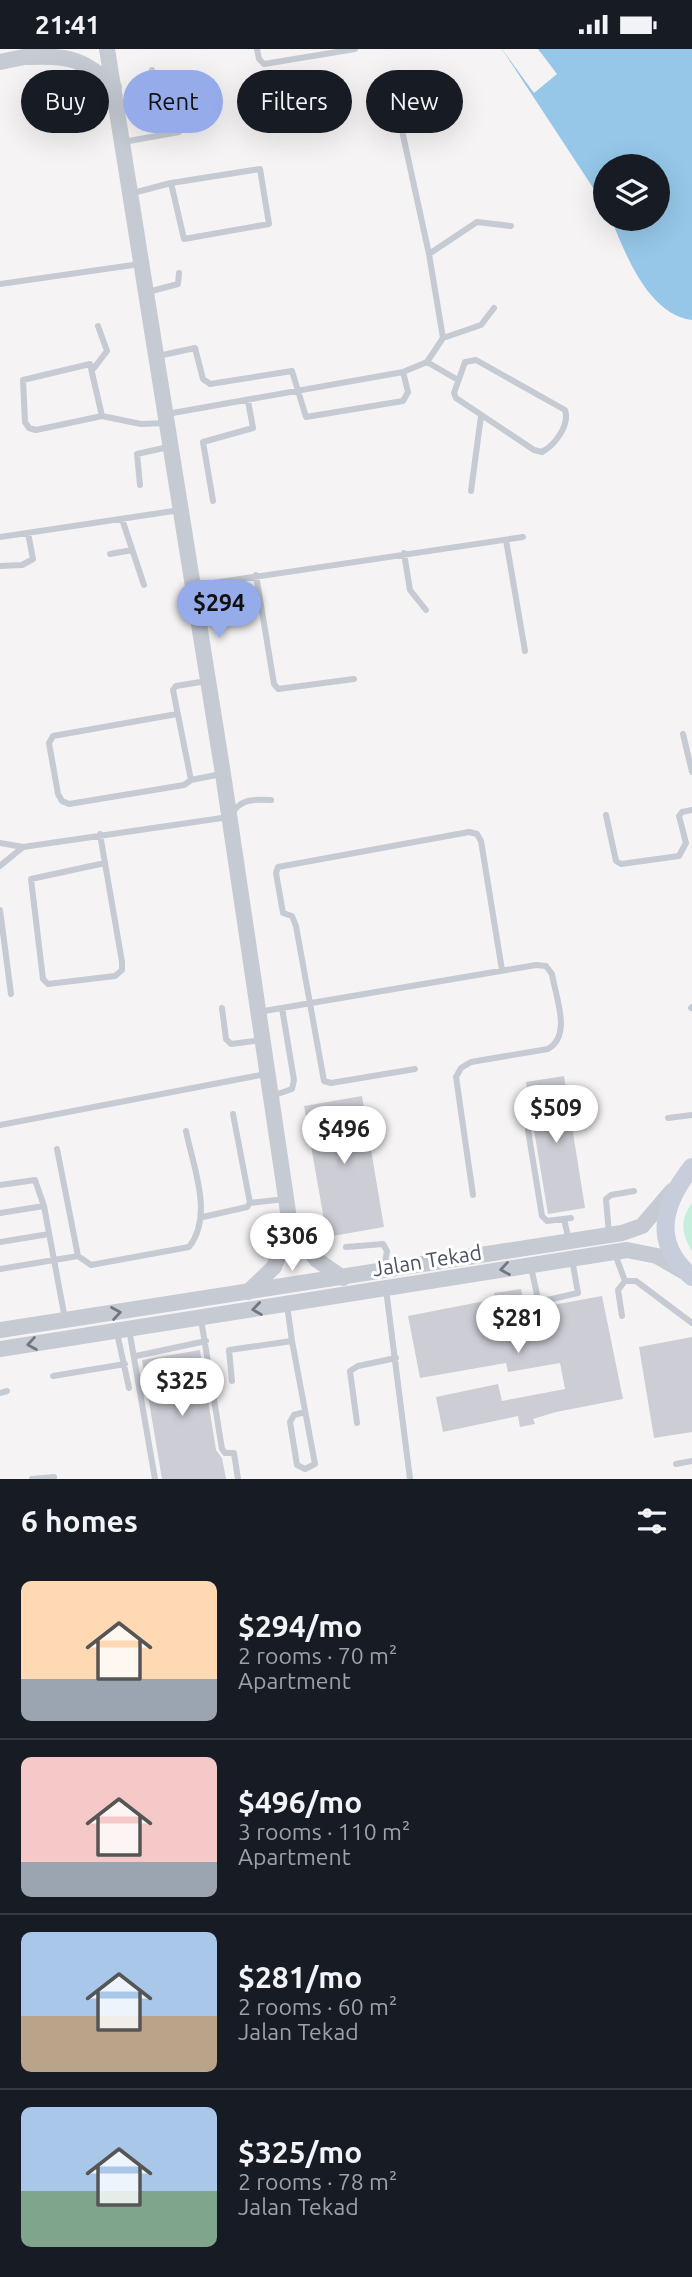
<!DOCTYPE html>
<html lang="en">
<head>
<meta charset="utf-8">
<style>
  body { margin:0; font-family:Ubuntu,sans-serif; background:#20242c; color:#f1f3f6; height:100vh; display:flex; flex-direction:column; font-size:26px; white-space:nowrap }
  * { box-sizing:border-box; margin:0 }
  p { font-size:23px; color:#9ea1a6 }
  .icon { flex:none; width:38px; height:38px; fill:none; stroke:currentColor; stroke-width:2; stroke-linecap:round; stroke-linejoin:round }
  .map { position:relative; height:1430px; overflow:hidden }
  .sheet { display:flex; flex-direction:column; background:#171b24; flex:1 }
  .sheet>* { flex:none }
  .banner { position:absolute; left:21px; top:21px; width:651px; height:63px; display:flex; gap:14px }
  .tools { position:absolute; left:593px; top:105px; display:grid; gap:14px }
  .tools a { display:grid; place-items:center; width:77px; height:77px; border-radius:50%; background:#171b24; box-shadow:0 7px 28px #0002; font-size:35px }
  .price { position:absolute; translate:-50% -60px; padding:0 16px; border-radius:24px; background:#fff; color:#222; font-size:23px; line-height:46px; filter:drop-shadow(0 2px 4px #0008) }
  .price::after { content:''; position:absolute; left:50%; top:42px; width:21px; height:16px; margin-left:-10px; background:inherit; clip-path:polygon(0 0,100% 0,50% 100%) }
  .price.current { background:#96abea; color:#111 }
  ul { padding:0; list-style:none }
  li { display:flex; align-items:center; gap:21px; height:175px; padding:0 21px }
  li+li { border-top:2px solid #363941 }
  li span { display:grid; place-items:center; flex:none; width:196px; height:140px; border-radius:10px; color:#555 }
  li>.icon { margin-inline-start:auto }
  span .icon { width:84px; height:84px; fill:#fffc; stroke-width:1 }
  li b { font-size:30px }
  h2 { display:flex; justify-content:space-between; align-items:center; height:84px; padding:0 21px; font-size:30px }
  .chip { padding:0 24px; border-radius:32px; background:#171b24; box-shadow:0 7px 28px #0002; font-size:24px; line-height:63px }
  .chip.current { background:#96abea; color:#111 }
  .status { display:flex; justify-content:space-between; align-items:center; height:49px; padding:0 35px; background:#171b24; direction:ltr }
  .status svg { height:19px; fill:currentColor }
  .map>svg:first-child { display:block }
  .green { fill:#c6eedd }
  .water { fill:#96c7e8 }
  .pier { fill:#f5f3f3 }
  .building { fill:#cdced5 }
  .lines { fill:none; stroke-linecap:round; stroke-linejoin:round }
  .service { stroke:#c5cad3; stroke-width:6 }
  .tertiary { stroke:#c5cad3; stroke-width:16 }
  .secondary { stroke:#c7cdda; stroke-width:18 }
  .oneway { stroke:#707682 }
  .labels { text-anchor:middle; dominant-baseline:central; stroke-width:6; stroke-linejoin:round; paint-order:stroke }
  .street-label { font-size:21px; fill:#4b5260; stroke:#fff }
</style>
</head>
<body>
<div class="status"><b>21:41</b><svg viewBox="0 0 49 12"><path d="M0 12V9h3v3zM5 12V6h3v6zM10 12V3h3v9zM15 12V0h3v12zM26 1h20v11H26zM47 4h2v5h-2z"/></svg></div>
<div class="map">
<svg width="692" height="1430" viewBox="0 0 692 1430">
  <rect width="100%" height="100%" fill="#f5f3f3"/>
  <path class="green" d="M692 1154V1202C681 1185 680 1170 692 1154Z"/>
  <path class="water" d="M502 0H692V271C648 265 626 206 611 170H658V117H606L605 157Z"/>
  <path class="pier" d="M502 0H538L557 25 534 44Z"/>
  <path class="building" d="M564 1027 585 1159 548 1165 526 1033Z
    M362 1047 384 1178 327 1188 304 1057Z
    M521 1240 524 1256 534 1254 542 1258 602 1247 623 1350 556 1363 533 1370 535 1375 520 1378 518 1367 443 1383 436 1348 498 1335 502 1352 565 1340 560 1314 508 1323 506 1314 420 1329 408 1267 495 1250 494 1244Z
    M692 1288V1383L654 1389 639 1298Z
    M200 1301 216 1401 222 1409 226 1430H162L142 1311Z"/>
  <g class="lines">
    <path class="service" d="M257 0 259 10 264 15 355 0
      M117 57 156 49 152 21
      M123 93 179 83
      M133 144 171 134 184 190 269 175 260 120 171 134
      M429 205 477 173 511 177
      M0 235 140 215
      M148 243 178 235 179 224
      M443 289 481 276 494 259
      M158 307 195 299 203 330 210 335 292 322 306 368 403 352 408 343 403 323
      M476 311 565 361C570 376 555 396 542 403L534 401 456 349 454 344 465 313Z
      M427 313 458 331
      M94 319 107 302 98 277
      M167 365 403 323 427 313 443 289 429 205 394 45
      M102 367 90 315 23 331 25 373 29 379 36 381 102 367 141 375 166 374
      M140 436 137 405 168 398
      M471 442 481 367
      M213 452 203 393 253 379 248 352
      M122 470 144 536
      M0 488 180 461
      M506 491 525 602
      M404 504 410 541 426 561
      M110 505 132 501
      M0 517 22 516 33 510 28 484
      M256 526 274 635 278 640 354 630
      M193 537 523 488
      M207 632 176 637 173 641 191 731 221 725
      M177 665 53 687 49 694 58 745 62 752 69 755 184 736 191 731
      M683 685 692 723
      M606 766 616 812 621 815 679 807 686 794 679 767 682 763 692 761
      M100 785 122 913V921L115 927 48 935 43 930 31 830 105 814
      M0 794 23 798
      M0 817 23 798 229 768C240 750 251 750 271 751
      M0 861 11 945
      M222 959 226 990 231 995 261 991
      M691 959 692 958
      M258 963 536 916 546 917 552 925C556 950 572 986 548 1000L471 1013 461 1019 456 1028 473 1146
      M415 1020 331 1034 324 1032 296 877 292 867 283 864 276 824 278 818 469 783 477 785 481 792 502 921
      M272 1047 292 1040 294 1031 282 959
      M668 1069 692 1066
      M0 1076 266 1025
      M528 1081 542 1167 547 1172 571 1169
      M57 1100 78 1207
      M0 1136 35 1131 44 1157 54 1211 0 1220
      M250 1154 286 1150
      M0 1164 44 1157
      M203 1168 247 1158 250 1154 233 1065
      M564 1170 569 1192
      M609 1185 606 1150 611 1146 634 1142
      M0 1193 49 1185
      M346 1198 383 1195 387 1202 384 1220
      M615 1205 625 1232
      M531 1218 538 1250 543 1252 578 1244 572 1210
      M386 1240 410 1430
      M287 1256 292 1292
      M622 1267 618 1241 625 1232H636L692 1274
      M65 1270 54 1211 78 1207 91 1216 189 1198C214 1166 193 1118 186 1082
      M201 1270 222 1400 225 1404H234L238 1430
      M129 1280 155 1430
      M117 1284 129 1339
      M136 1307 206 1292
      M53 1327 125 1315
      M232 1332 229 1301 292 1292 315 1415 305 1420 297 1416 290 1373 294 1366 305 1363
      M0 1344 7 1342
      M357 1374 350 1322 358 1317 396 1309
      M676 1415 692 1412
      M32 1430 54 1428"/>
    <path class="tertiary" d="M107 0 223 725 290 1176 317 1211 343 1229
      M26 8C68 7 82 8 114 38
      M0 13 34 6
      M248 1243 274 1218 290 1176
      M0 1281 622 1184 642 1177 672 1142
      M0 1300 627 1201 657 1207 683 1222"/>
    <path class="secondary" d="M692 1118C663 1154 651 1194 692 1228"/>
  </g>
  <defs><path id="oneway-chevron" d="M-2-3.5L2.5 0L-2 3.5" fill="none" stroke-width="1.6" stroke-linecap="round" stroke-linejoin="round" transform="scale(1.75)"/></defs>
  <g class="oneway">
    <use href="#oneway-chevron" transform="translate(505 1220) rotate(171)"/>
    <use href="#oneway-chevron" transform="translate(257 1260) rotate(172)"/>
    <use href="#oneway-chevron" transform="translate(116 1264) rotate(-9)"/>
    <use href="#oneway-chevron" transform="translate(32 1295) rotate(171)"/>
  </g>
  <g class="labels">
    <g class="street-label">
      <text transform="translate(427 1211) rotate(-9)">Jalan Tekad</text>
    </g>
  </g>
</svg>
<div class="tools">
<a><svg class="icon" aria-label="layers" viewBox="0 0 24 24"><path d="M12 4l9 5-9 5-9-5zM3 14l9 5 9-5"/></svg></a>
</div>
<b class="price current" style="left:219px;top:591px">$294</b>
<b class="price" style="left:556px;top:1096px">$509</b>
<b class="price" style="left:344px;top:1117px">$496</b>
<b class="price" style="left:292px;top:1224px">$306</b>
<b class="price" style="left:518px;top:1306px">$281</b>
<b class="price" style="left:182px;top:1369px">$325</b>
<div class="banner">
<a class="chip">Buy</a>
<a class="chip current">Rent</a>
<a class="chip">Filters</a>
<a class="chip">New</a>
</div>
</div>
<section class="sheet">
<h2>6 homes<svg class="icon" aria-label="filters" viewBox="0 0 24 24"><path d="M4 7h16M4 17h16"/><circle cx="9" cy="7" r="2"/><circle cx="15" cy="17" r="2"/></svg></h2>
<ul>
<li><span style="background:linear-gradient(#ffd9b3 70%,#9aa5b1 0)"><svg class="icon" aria-label="home" viewBox="0 0 24 24"><path d="M3 11l9-7 9 7M6 9v11h12V9"/></svg></span><div><b>$294/mo</b><p>2 rooms · 70 m²</p><p>Apartment</p></div></li>
<li><span style="background:linear-gradient(#f6c9c9 75%,#9aa5b1 0)"><svg class="icon" aria-label="home" viewBox="0 0 24 24"><path d="M3 11l9-7 9 7M6 9v11h12V9"/></svg></span><div><b>$496/mo</b><p>3 rooms · 110 m²</p><p>Apartment</p></div></li>
<li><span style="background:linear-gradient(#a9c7e8 60%,#b9a48a 0)"><svg class="icon" aria-label="home" viewBox="0 0 24 24"><path d="M3 11l9-7 9 7M6 9v11h12V9"/></svg></span><div><b>$281/mo</b><p>2 rooms · 60 m²</p><p>Jalan Tekad</p></div></li>
<li><span style="background:linear-gradient(#a9c7e8 60%,#7fa58c 0)"><svg class="icon" aria-label="home" viewBox="0 0 24 24"><path d="M3 11l9-7 9 7M6 9v11h12V9"/></svg></span><div><b>$325/mo</b><p>2 rooms · 78 m²</p><p>Jalan Tekad</p></div></li>
</ul>
</section>
</body>
</html>
